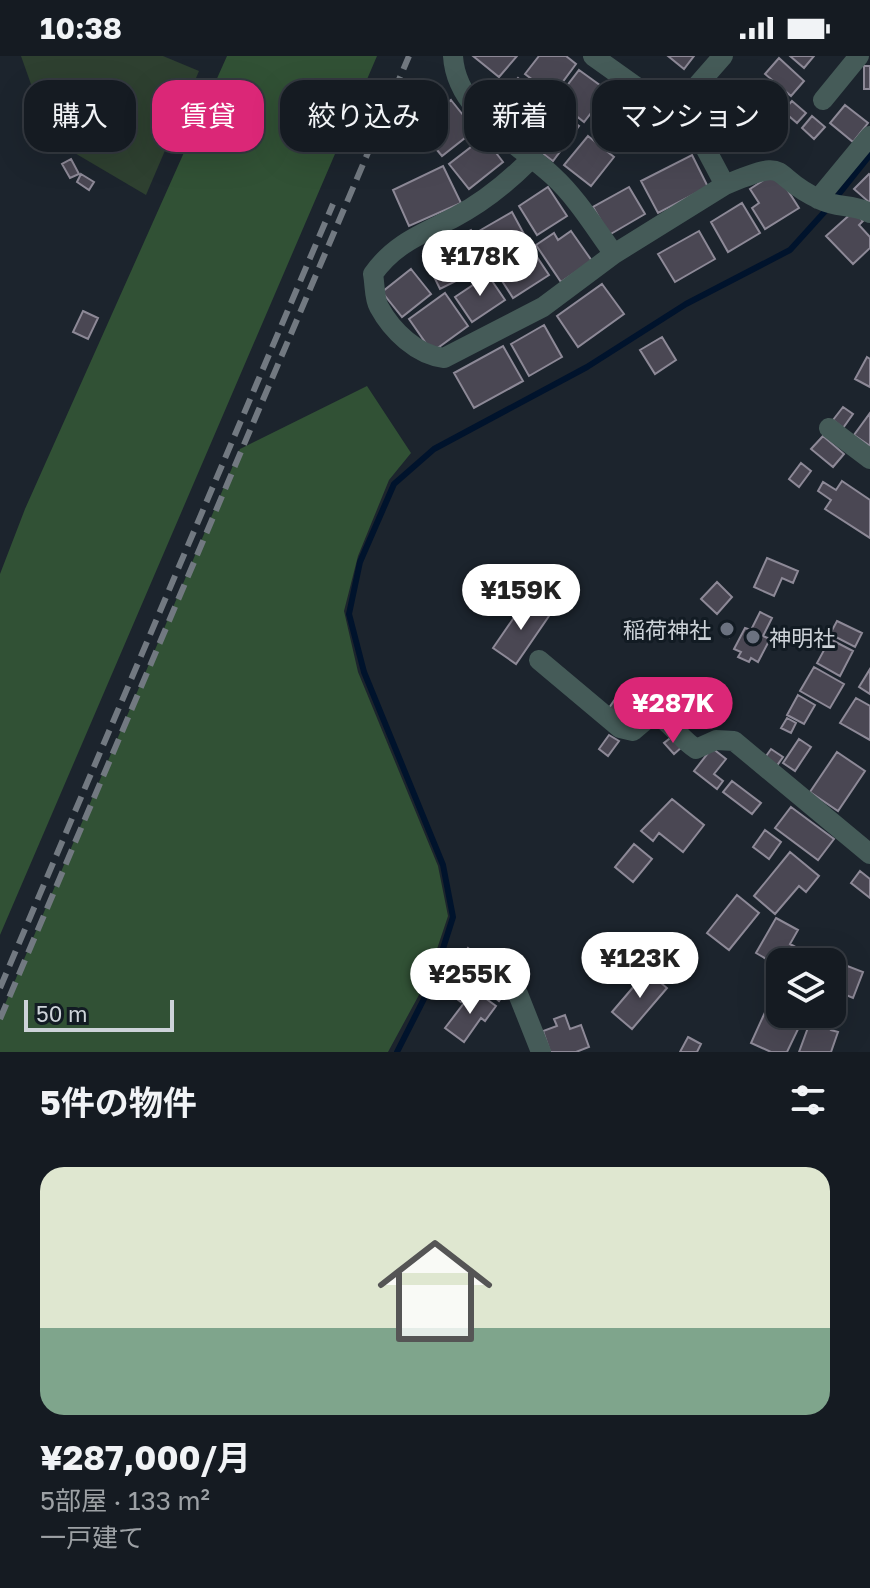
<!DOCTYPE html>
<html lang="ja">
<head>
<meta charset="utf-8">
<style>
  body { margin:0; font-family:"Golos Text","Noto Sans JP",sans-serif; background:#22282f; color:#f1f3f6; height:100vh; display:flex; flex-direction:column; font-size:30px; white-space:nowrap }
  * { box-sizing:border-box; margin:0 }
  p { font-size:26px; color:#9da1a5 }
  .icon { flex:none; width:44px; height:44px; fill:none; stroke:currentColor; stroke-width:2; stroke-linecap:round; stroke-linejoin:round }
  .map { position:relative; height:996px; overflow:hidden }
  .panel { display:flex; flex-direction:column; background:#151b22; flex:1 }
  .panel>* { flex:none }
  .hud { position:absolute; left:24px; top:24px; width:822px; height:72px; display:flex; gap:16px }
  .controls { position:absolute; left:766px; top:892px; display:grid; gap:16px }
  .controls a { display:grid; place-items:center; width:80px; height:80px; border-radius:16px; background:#151b22; box-shadow:0 8px 32px #0002,0 0 0 2px #343940; font-size:40px }
  .scale { position:absolute; left:24px; bottom:20px; width:150px; box-sizing:border-box; padding-left:8px; border:4px solid #cdd3d9; border-top:0; font-size:22px; line-height:28px; white-space:nowrap; color:#cdd3d9; -webkit-text-stroke:6px #121b23; paint-order:stroke }
  .price { position:absolute; translate:-50% -68px; padding:0 18px; border-radius:28px; background:#fff; color:#222; font-size:26px; line-height:52px; filter:drop-shadow(0 2px 4px #0008) }
  .price::after { content:''; position:absolute; left:50%; top:48px; width:24px; height:18px; margin-left:-12px; background:inherit; clip-path:polygon(0 0,100% 0,50% 100%) }
  .price.on { background:#db2777; color:#fff }
  ul { padding:0; list-style:none }
  li { display:grid; align-content:center; gap:16px; height:424px; padding:0 40px }
  li+li { border-top:2px solid #343940 }
  li span { display:grid; place-items:center; height:248px; border-radius:24px; color:#555 }
  li>.icon { margin-inline-start:auto }
  span .icon { width:144px; height:144px; fill:#fffc; stroke-width:1 }
  li b { font-size:34px }
  h2 { display:flex; justify-content:space-between; align-items:center; height:96px; padding:0 40px; font-size:34px }
  .chip { padding:0 28px; border-radius:24px; background:#151b22; box-shadow:0 8px 32px #0002,0 0 0 2px #343940; font-size:28px; line-height:72px }
  .chip.on { background:#db2777; color:#fff }
  .status { display:flex; justify-content:space-between; align-items:center; height:56px; padding:0 40px; background:#151b22; direction:ltr }
  .status svg { height:22px; fill:currentColor }
  .map>svg:first-child { display:block }
  .green { fill:#2e4030 }
  .forest { fill:#315135 }
  .lines { fill:none; stroke-linecap:round; stroke-linejoin:round }
  .stream { stroke:#00132c; stroke-width:6 }
  .building { fill:#4a4753; stroke:#8d8997; stroke-width:2 }
  .minor { stroke:#455b58; stroke-width:20 }
  .rail { stroke:#727981; stroke-width:6; stroke-dasharray:16 8; stroke-linecap:butt }
  .worship-dot { fill:#6b7280; stroke:#121b23; stroke-width:3 }
  .labels { text-anchor:middle; dominant-baseline:central; stroke-width:6; stroke-linejoin:round; paint-order:stroke }
  .poi-label { font-size:22px; fill:#cdd3d9; stroke:#121b23; text-anchor:end }
</style>
</head>
<body>
<div class="status"><b>10:38</b><svg viewBox="0 0 49 12"><path d="M0 12V9h3v3zM5 12V6h3v6zM10 12V3h3v9zM15 12V0h3v12zM26 1h20v11H26zM47 4h2v5h-2z"/></svg></div>
<div class="map">
<svg width="870" height="996" viewBox="0 0 870 996">
  <rect width="100%" height="100%" fill="#1c242d"/>
  <path class="green" d="M21 0H163L199 15 146 139 56 86 48 76Z"/>
  <path class="forest" d="M227 0H377L0 879V518L25 453Z
    M367 330 411 397 389 424 358 500 344 555 358 616 438 810 448 860 426 926 388 996H0V960L240 393Z"/>
  <g class="lines">
    <path class="stream" d="M835 143 870 99
      M397 996 432 927 453 861 443 809 364 616 349 558 360 506 394 428 434 393 587 311 686 248 790 194 828 152"/>
  </g>
  <path class="building" d="M473 0H517L499 21Z
    M539 0H566L576 8 553 39 525 18Z
    M668 0H694L684 13Z
    M790 0H814L804 12Z
    M779 2 804 25 791 40 765 18Z
    M864 10H870V33H864Z
    M579 14 608 35 584 66 556 44Z
    M518 22 546 46 520 77 492 53Z
    M622 43 647 62 621 95 596 76Z
    M451 44 475 74 442 100 417 70Z
    M792 45 806 57 797 67 783 55Z
    M845 49 868 67 853 86 830 67Z
    M551 50 579 70 553 105 526 85Z
    M812 60 825 71 814 83 802 72Z
    M588 80 614 101 591 130 564 109Z
    M484 81 503 106 469 133 449 108Z
    M692 99 708 131 658 157 641 125Z
    M71 103 79 118 70 122 62 108Z
    M443 110 461 147 409 170 393 134Z
    M776 116 799 152 765 173 752 152 759 147 750 133Z
    M81 118 94 126 89 134 77 126Z
    M869 118 870 119V147L854 133Z
    M548 131 567 160 537 179 519 150Z
    M629 131 645 158 609 179 593 151Z
    M742 147 760 177 728 196 711 166Z
    M854 155 863 165 859 169 870 181V192L853 208 826 180Z
    M512 156 530 189 498 207 479 175Z
    M471 174 488 209 440 233 423 198Z
    M571 175 592 205 561 226 536 189 554 177 558 184Z
    M699 175 715 203 675 226 658 198Z
    M533 195 549 219 513 242 497 217Z
    M411 213 431 238 402 261 382 236Z
    M488 219 505 244 472 266 455 241Z
    M602 228 624 258 578 291 557 260Z
    M445 237 468 270 432 296 409 263Z
    M83 255 98 262 88 283 73 276Z
    M544 269 562 301 529 320 511 288Z
    M662 281 676 304 655 318 640 294Z
    M503 290 523 325 474 352 454 317Z
    M867 301 870 303V331L855 323Z
    M843 351 853 358 843 372 833 364Z
    M870 357V390L854 379Z
    M823 380 844 398 833 411 811 393Z
    M801 407 811 415 799 431 789 423Z
    M842 425 870 444V482L825 453 831 444 818 435 823 426 836 434Z
    M767 502 798 515 793 527 782 522 774 540 754 531Z
    M717 526 732 541 717 558 701 543Z
    M526 544 549 560 516 608 493 592Z
    M760 556 772 562 763 580 770 583 758 606 751 602 749 606 738 601 741 596 734 593 745 572 751 574Z
    M837 565 862 577 855 591 830 578Z
    M726 566 734 570 729 581 720 576Z
    M830 583 853 595 840 620 817 607Z
    M814 611 844 628 830 652 800 635Z
    M870 613V638L859 631Z
    M622 633 640 645 627 664 609 652Z
    M798 639 815 649 804 668 787 659Z
    M856 642 870 650V684L840 667Z
    M787 662 796 667 791 677 781 672Z
    M609 679 619 685 608 700 599 693Z
    M673 680 682 691 674 698 664 687Z
    M799 683 811 691 795 715 783 707Z
    M712 692 726 703 714 718 723 725 717 733 694 715Z
    M771 693 783 701 776 711 764 703Z
    M837 696 865 715 838 755 810 736Z
    M732 725 761 747 752 758 723 736Z
    M672 743 704 769 683 796 659 777 653 785 641 775Z
    M791 751 834 783 818 804 775 772Z
    M765 774 781 786 769 803 753 791Z
    M634 788 652 803 633 826 615 811Z
    M790 796 819 820 806 836 799 830 775 858 754 840Z
    M860 815 870 823V842L851 827Z
    M737 839 759 857 729 894 707 877Z
    M776 862 798 874 790 888 801 894 795 906H780V911L756 897Z
    M468 892 497 913 485 930 456 909Z
    M806 894 863 916 853 942 832 933V906H802Z
    M647 915 667 932 632 973 612 956Z
    M494 928 505 937 499 945 488 936Z
    M461 929 469 935 461 946 453 940Z
    M474 934 496 950 485 965 481 962 464 986 445 972Z
    M832 941 842 945 831 974 838 976 831 996H799L813 958H832Z
    M766 954 800 969 787 996H771L751 987Z
    M565 959 570 973 581 969 589 991 576 996H550L543 975 557 970 554 963Z
    M688 981 701 988 697 996H680Z"/>
  <g class="lines">
    <path class="minor" d="M453 0C456 55 517 87 553 120 577 142 595 172 614 198
      M593 0 673 57
      M823 44 859 0
      M530 104C507 127 484 146 455 161 422 178 395 187 373 218 375 228 374 242 379 251 392 275 417 299 444 302L543 251 614 198 725 129 701 84 673 57 723 0
      M725 129C796 99 766 120 821 144 837 152 854 148 870 157
      M818 143 870 80
      M829 372 870 403
      M539 604 620 672 633 675 653 658C669 663 680 683 696 693L716 684 734 685 870 798
      M518 938 541 996"/>
    <path class="rail" d="M0 932 333 148
      M0 963 409 0"/>
  </g>
  <g class="worship-dot">
    <circle cx="727" cy="573" r="8"/>
    <circle cx="753" cy="581" r="8"/>
  </g>
  <g class="labels">
    <g class="poi-label">
      <text x="711" y="573">稲荷神社</text>
      <text x="769" y="581" text-anchor="start">神明社</text>
    </g>
  </g>
</svg>
<div class="controls">
<a><svg class="icon" aria-label="layers" viewBox="0 0 24 24"><path d="M12 4l9 5-9 5-9-5zM3 14l9 5 9-5"/></svg></a>
</div>
<div class="scale">50 m</div>
<b class="price" style="left:480px;top:242px">¥178K</b>
<b class="price" style="left:521px;top:576px">¥159K</b>
<b class="price on" style="left:673px;top:689px">¥287K</b>
<b class="price" style="left:640px;top:944px">¥123K</b>
<b class="price" style="left:470px;top:960px">¥255K</b>
<div class="hud">
<a class="chip">購入</a>
<a class="chip on">賃貸</a>
<a class="chip">絞り込み</a>
<a class="chip">新着</a>
<a class="chip">マンション</a>
</div>
</div>
<section class="panel">
<h2>5件の物件<svg class="icon" aria-label="filters" viewBox="0 0 24 24"><path d="M4 7h16M4 17h16"/><circle cx="9" cy="7" r="2"/><circle cx="15" cy="17" r="2"/></svg></h2>
<ul>
<li><span style="background:linear-gradient(#dfe7d0 65%,#7fa58c 0)"><svg class="icon" aria-label="home" viewBox="0 0 24 24"><path d="M3 11l9-7 9 7M6 9v11h12V9"/></svg></span><div><b>¥287,000/月</b><p>5部屋 · 133 m²</p><p>一戸建て</p></div></li>
</ul>
</section>
</body>
</html>
